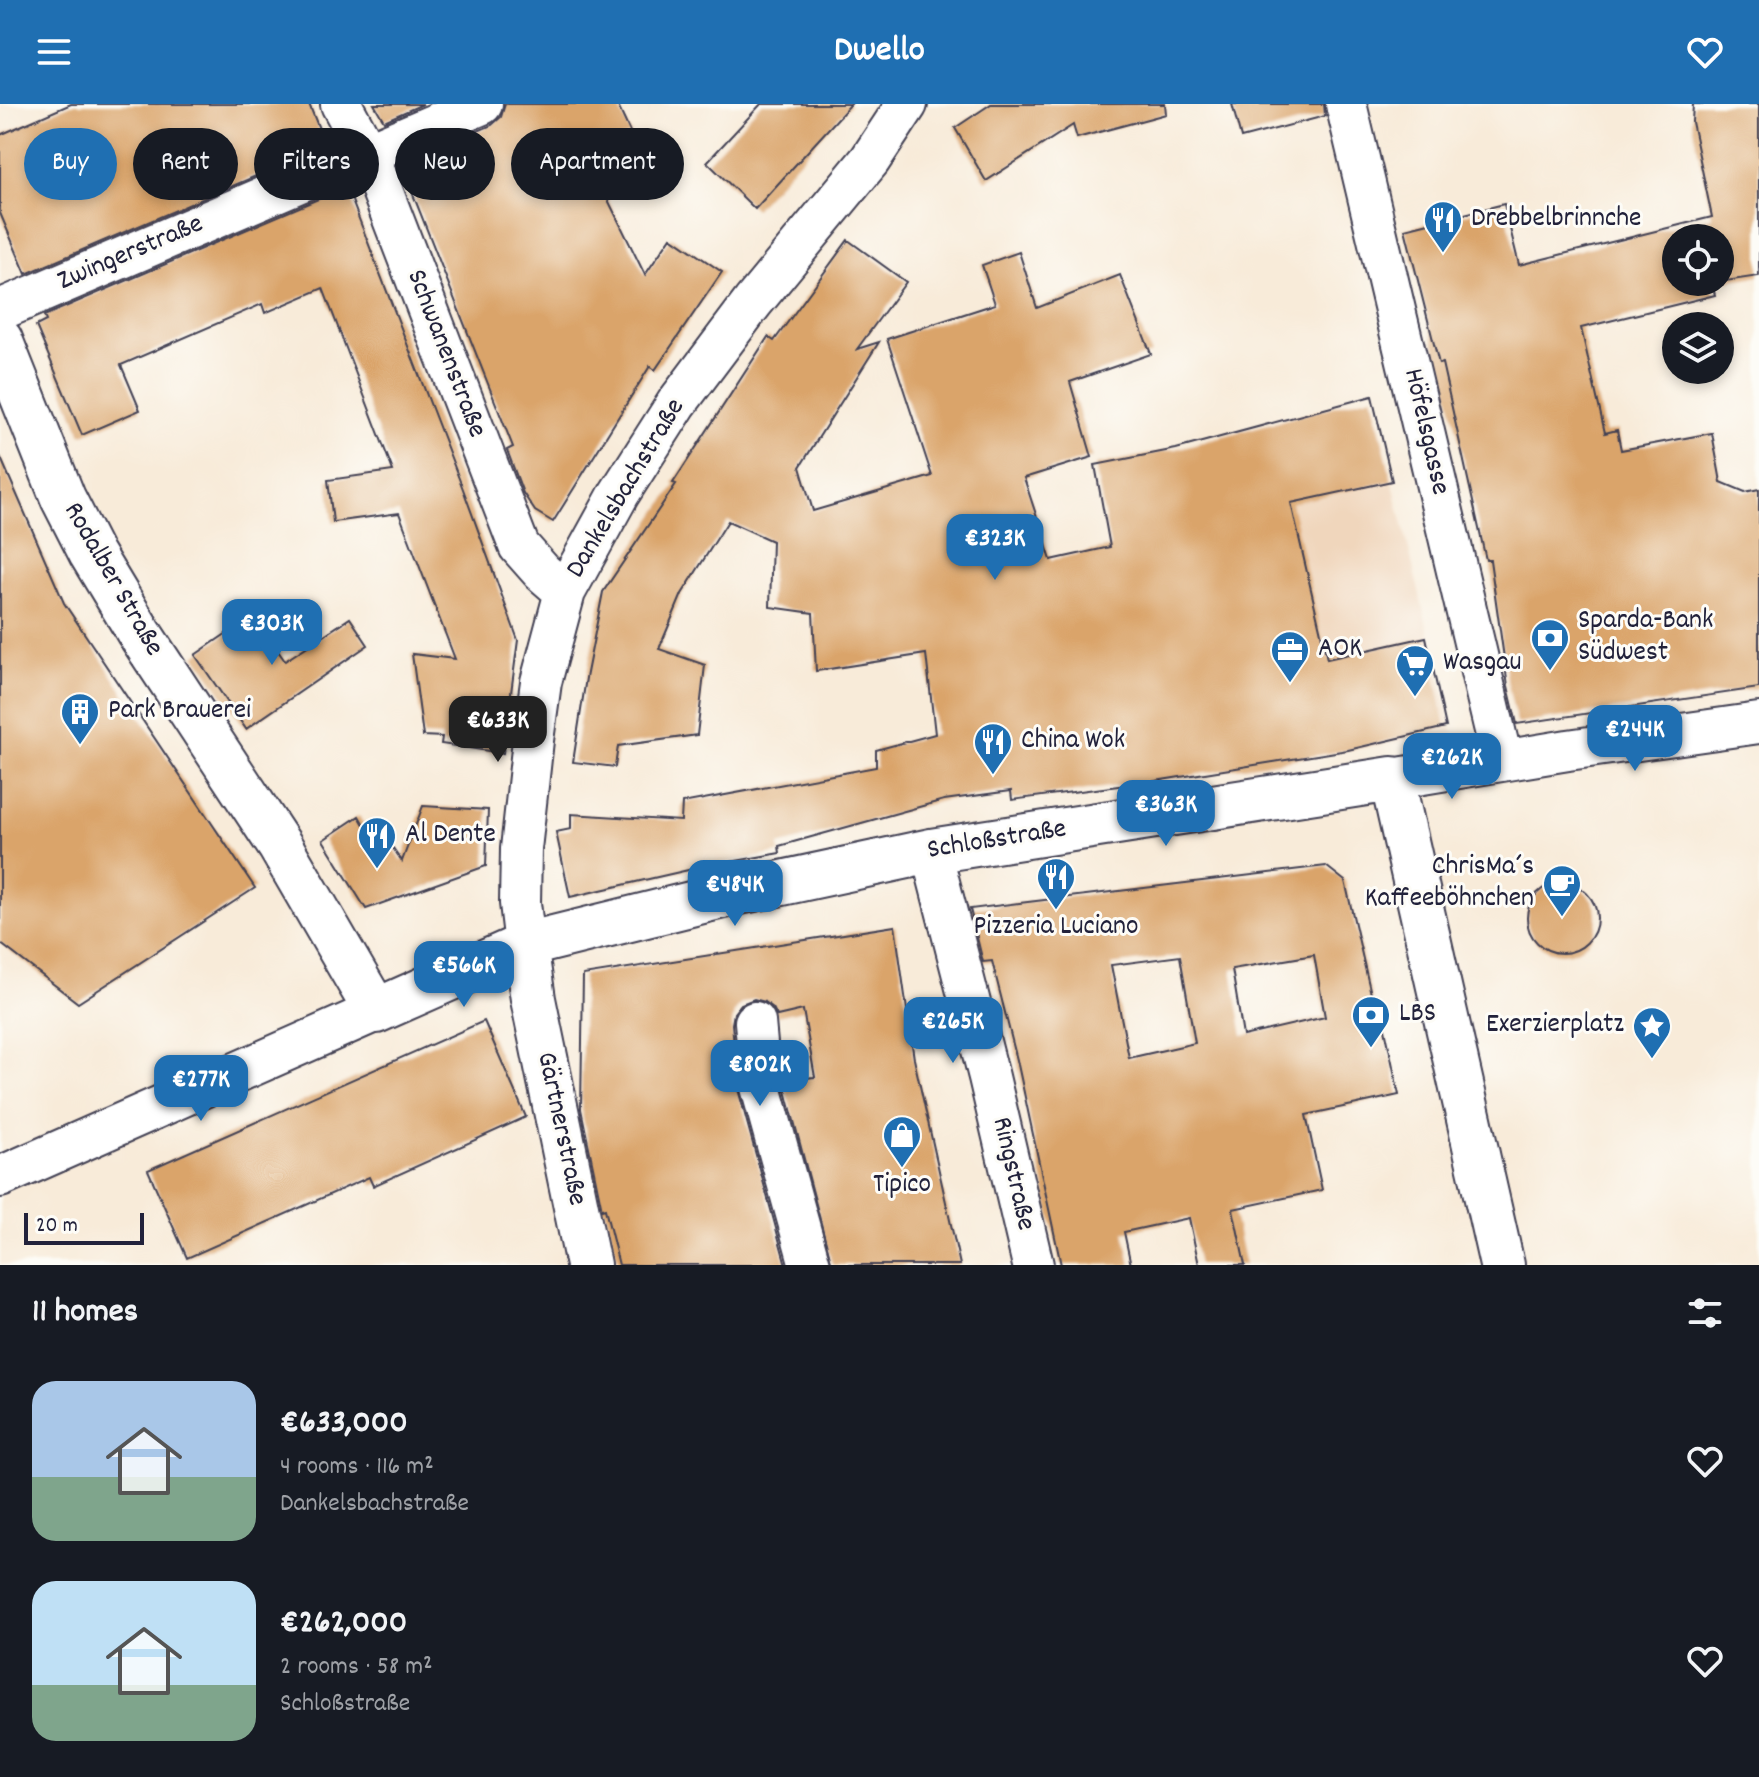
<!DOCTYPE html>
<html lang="en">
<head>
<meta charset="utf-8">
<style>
  body { margin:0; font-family:Dekko,sans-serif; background:#242831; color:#f1f3f6; height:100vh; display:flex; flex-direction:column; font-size:30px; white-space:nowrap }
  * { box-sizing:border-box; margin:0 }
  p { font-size:26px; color:#9ea1a6 }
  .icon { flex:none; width:44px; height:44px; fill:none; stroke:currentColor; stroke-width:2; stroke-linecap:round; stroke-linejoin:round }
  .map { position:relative; height:1161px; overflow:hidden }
  .panel { display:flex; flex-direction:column; background:#171b24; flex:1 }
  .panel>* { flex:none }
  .hud { position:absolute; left:24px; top:24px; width:800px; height:72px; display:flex; gap:16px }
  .controls { position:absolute; left:1662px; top:120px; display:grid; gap:16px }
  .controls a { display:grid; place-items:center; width:72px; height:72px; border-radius:50%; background:#171b24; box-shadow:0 4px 12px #0003; font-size:40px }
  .scale { position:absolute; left:24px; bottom:20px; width:120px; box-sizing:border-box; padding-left:8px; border:4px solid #22223b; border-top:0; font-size:22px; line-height:28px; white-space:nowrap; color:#22223b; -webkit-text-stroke:6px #fdfcf7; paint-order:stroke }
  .price { position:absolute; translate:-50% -68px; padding:0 18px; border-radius:16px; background:#1f6fb2; color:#fff; font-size:26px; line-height:52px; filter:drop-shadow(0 2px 4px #0008) }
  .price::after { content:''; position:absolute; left:50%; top:48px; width:24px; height:18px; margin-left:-12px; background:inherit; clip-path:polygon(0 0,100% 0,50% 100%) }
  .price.current { background:#222; color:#fff }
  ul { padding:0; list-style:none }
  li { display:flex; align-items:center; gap:24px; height:200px; padding:0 32px }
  li span { display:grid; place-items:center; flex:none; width:224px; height:160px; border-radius:24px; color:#555 }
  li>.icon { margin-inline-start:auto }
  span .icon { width:96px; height:96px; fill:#fffc; stroke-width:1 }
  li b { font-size:34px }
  h2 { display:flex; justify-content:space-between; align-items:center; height:96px; padding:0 32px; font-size:34px }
  .pill { padding:0 28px; border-radius:36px; background:#171b24; box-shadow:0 4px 12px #0003; font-size:28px; line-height:72px }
  .pill.current { background:#1f6fb2; color:#fff }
  header { display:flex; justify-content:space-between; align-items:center; height:104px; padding:0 32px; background:#1f6fb2; color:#fff; font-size:36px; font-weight:800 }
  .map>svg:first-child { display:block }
  .built { fill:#f0d6bc }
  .building { fill:#daa46b; fill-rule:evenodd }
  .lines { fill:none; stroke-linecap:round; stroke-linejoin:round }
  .minor-casing { stroke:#424053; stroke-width:44 }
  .major-casing { stroke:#424053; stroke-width:48 }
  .minor { stroke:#fff; stroke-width:40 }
  .major { stroke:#fff; stroke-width:44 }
  .labels { text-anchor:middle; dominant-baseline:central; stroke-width:6; stroke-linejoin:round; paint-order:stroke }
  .poi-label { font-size:28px; fill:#22223b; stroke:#fdfcf7; text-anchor:start }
  .street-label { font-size:28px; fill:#22223b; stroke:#fdfcf7 }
</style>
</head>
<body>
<header><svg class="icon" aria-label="menu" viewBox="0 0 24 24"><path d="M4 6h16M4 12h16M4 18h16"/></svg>Dwello<svg class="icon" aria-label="heart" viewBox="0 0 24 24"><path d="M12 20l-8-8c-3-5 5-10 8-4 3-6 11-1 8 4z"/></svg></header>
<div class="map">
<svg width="1759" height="1161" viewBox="0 0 1759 1161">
  <rect width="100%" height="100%" fill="#fdfcf7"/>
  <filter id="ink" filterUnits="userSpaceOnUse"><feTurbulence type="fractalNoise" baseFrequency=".0125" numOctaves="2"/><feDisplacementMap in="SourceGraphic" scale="16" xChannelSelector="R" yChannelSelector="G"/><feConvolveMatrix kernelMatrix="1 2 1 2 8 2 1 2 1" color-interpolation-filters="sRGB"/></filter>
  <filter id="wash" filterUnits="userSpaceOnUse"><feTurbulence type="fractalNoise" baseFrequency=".006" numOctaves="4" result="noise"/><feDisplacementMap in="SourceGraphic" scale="32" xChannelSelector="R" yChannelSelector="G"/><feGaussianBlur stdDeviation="1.8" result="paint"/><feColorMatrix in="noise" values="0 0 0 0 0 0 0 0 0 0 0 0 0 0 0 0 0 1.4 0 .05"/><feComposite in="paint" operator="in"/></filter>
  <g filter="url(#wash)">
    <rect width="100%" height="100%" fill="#f8ebd9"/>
    <path class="built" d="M1372 292 1453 629 1244 664 1232 579 1176 345Z"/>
    <g id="blocks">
      <path class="building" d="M71 0H309L326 42 26 170 0 109V31Z
        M374 0H423L384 17Z
        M505 0H617L631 30 586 51 645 171 671 133 722 168 655 266 650 262 553 418 535 407 523 389 507 346 513 343 401 60 492 21 501 13Z
        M761 0H851L755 105 707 58Z
        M991 0H1165L1166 10 1077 34 1073 21 986 77 955 24Z
        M1232 0H1324L1325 12 1241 34Z
        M1693 0H1759V172L1712 179 1715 191 1581 224 1605 329 1617 326 1621 346 1712 329 1721 378 1745 388 1759 385V584L1517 620 1508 582 1490 456H1486L1442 259 1439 260 1405 125 1504 100 1519 161 1712 113 1692 18ZM1676 134H1720V178H1676Z
        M344 84 349 89 463 385 518 536 503 649 441 640 442 633 423 632 412 550 455 555 399 409 333 418 328 376 393 367 323 184 265 209 262 200 121 261 140 306 82 331 36 222 46 217 44 212Z
        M848 136 906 178 857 245 879 238 800 363 813 407 932 372 887 235 995 200 982 161 1019 148 1037 204 1120 171 1151 250 1070 278 1092 353 1024 374 1051 456 1110 443 1095 361 1176 345 1372 292 1392 377 1291 399 1327 555 1426 533 1446 623 1348 646 1149 678 1012 696 1011 687 944 696 779 742 780 749 697 764 570 793 556 728 571 725V710L681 717 682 699 876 663V646L935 630 926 550 816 567 813 509 770 503 772 437 728 417 682 490 659 545 705 561 697 631 618 642 615 663 573 658 586 574 603 488 676 380 673 379 768 233 774 237Z
        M0 352 64 499 255 784 78 899 0 839Z
        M249 514 265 536 269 534 285 557 350 514 368 541 246 625 195 551Z
        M423 702 488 706 486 762 366 805 323 736 359 712 367 726 377 721 402 757Z
        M1326 762 1345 777 1374 903 1380 901 1399 991 1306 1011 1322 1086 1233 1105 1245 1161H1199L1189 1114 1124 1128 1131 1161H1061L1017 956 992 857 983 858 970 805ZM1314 851 1325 913 1243 932 1232 865ZM1180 852 1195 939 1129 954 1111 861Z
        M1527 814a35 35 0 1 1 70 0a35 35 0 1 1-70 0Z
        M895 822 914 955 960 1161H832L784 979 783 976 815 973 803 906 777 912 773 904 765 898 754 895 741 900 734 909 732 920 738 985 786 1161H619L605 1105 602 1106 581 1005 583 871Z
        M484 917 526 1013 373 1082 369 1073 187 1154 148 1066Z"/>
    </g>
  </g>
  <g filter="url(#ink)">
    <use href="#blocks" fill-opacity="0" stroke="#424053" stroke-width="2"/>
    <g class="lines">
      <g class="minor-casing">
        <path id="minor" d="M341 0 368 50 519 442 542 468 565 488
          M1346 0 1502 656
          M0 206 482 0
          M1392 675 1568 646 1759 619
          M931 747 989 973 1033 1161
          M525 841 520 799 521 745 533 636 541 578 565 488 619 390 677 299 753 198 870 56 907 0
          M755 918 761 983 810 1161
          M0 1073 376 907"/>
      </g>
      <g class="major-casing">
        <path id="major" d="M0 236 63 394 91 449 138 527 280 742 376 907 525 841 735 789 931 747 1392 675 1502 1161
          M525 841 533 895 588 1161"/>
      </g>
      <use href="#minor" class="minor"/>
      <use href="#major" class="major"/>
    </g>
  </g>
  <defs>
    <g id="restaurant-pin" transform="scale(2)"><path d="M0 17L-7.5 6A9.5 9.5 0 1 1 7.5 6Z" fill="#1f6fb2" stroke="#fdfcf7"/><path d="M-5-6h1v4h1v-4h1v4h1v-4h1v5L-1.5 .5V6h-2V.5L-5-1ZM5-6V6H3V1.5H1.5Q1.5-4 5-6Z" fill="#fff"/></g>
    <g id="bank-pin" transform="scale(2)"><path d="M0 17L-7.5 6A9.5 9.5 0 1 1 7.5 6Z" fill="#1f6fb2" stroke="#fdfcf7"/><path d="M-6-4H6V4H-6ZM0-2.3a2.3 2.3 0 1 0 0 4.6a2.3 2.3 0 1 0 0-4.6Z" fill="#fff"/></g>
    <g id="office-pin" transform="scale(2)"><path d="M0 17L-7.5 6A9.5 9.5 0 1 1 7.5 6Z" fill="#1f6fb2" stroke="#fdfcf7"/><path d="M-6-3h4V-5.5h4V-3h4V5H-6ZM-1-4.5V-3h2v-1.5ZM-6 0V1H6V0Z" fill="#fff"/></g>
    <g id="supermarket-pin" transform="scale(2)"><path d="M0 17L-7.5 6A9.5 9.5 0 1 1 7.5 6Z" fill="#1f6fb2" stroke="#fdfcf7"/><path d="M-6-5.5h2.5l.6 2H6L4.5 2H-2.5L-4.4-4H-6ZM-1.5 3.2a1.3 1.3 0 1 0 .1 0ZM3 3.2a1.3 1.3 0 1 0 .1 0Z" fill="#fff"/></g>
    <g id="building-pin" transform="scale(2)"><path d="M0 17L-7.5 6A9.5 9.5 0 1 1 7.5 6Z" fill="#1f6fb2" stroke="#fdfcf7"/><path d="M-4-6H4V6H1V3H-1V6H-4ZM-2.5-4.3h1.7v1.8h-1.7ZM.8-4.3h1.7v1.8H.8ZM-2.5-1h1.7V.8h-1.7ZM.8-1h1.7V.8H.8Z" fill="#fff"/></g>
    <g id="cafe-pin" transform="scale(2)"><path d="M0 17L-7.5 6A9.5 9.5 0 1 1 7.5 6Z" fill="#1f6fb2" stroke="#fdfcf7"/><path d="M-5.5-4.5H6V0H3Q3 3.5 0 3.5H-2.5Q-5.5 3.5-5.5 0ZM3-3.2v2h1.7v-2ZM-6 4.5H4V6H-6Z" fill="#fff"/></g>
    <g id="sight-pin" transform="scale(2)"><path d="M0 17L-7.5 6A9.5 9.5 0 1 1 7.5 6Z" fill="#1f6fb2" stroke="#fdfcf7"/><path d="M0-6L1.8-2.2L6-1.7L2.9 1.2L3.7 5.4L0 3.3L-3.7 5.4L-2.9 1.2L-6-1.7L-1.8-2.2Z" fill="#fff"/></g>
    <g id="shop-pin" transform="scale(2)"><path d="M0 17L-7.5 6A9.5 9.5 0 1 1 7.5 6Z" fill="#1f6fb2" stroke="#fdfcf7"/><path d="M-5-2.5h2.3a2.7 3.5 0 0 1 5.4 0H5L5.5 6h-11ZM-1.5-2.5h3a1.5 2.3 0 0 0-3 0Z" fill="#fff"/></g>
  </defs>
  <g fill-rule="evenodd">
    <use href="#restaurant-pin" x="1443" y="116"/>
    <use href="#bank-pin" x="1550" y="534"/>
    <use href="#office-pin" x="1290" y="546"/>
    <use href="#supermarket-pin" x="1415" y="560"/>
    <use href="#building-pin" x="80" y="608"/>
    <use href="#restaurant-pin" x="993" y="638"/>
    <use href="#restaurant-pin" x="377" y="732"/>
    <use href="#restaurant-pin" x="1056" y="773"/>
    <use href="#cafe-pin" x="1562" y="780"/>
    <use href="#bank-pin" x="1371" y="911"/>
    <use href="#sight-pin" x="1652" y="922"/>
    <use href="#shop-pin" x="902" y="1031"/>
  </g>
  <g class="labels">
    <g class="poi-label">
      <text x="1471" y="116">Drebbelbrinnche</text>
      <text x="1578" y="518">Sparda-Bank<tspan x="1578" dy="32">Südwest</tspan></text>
      <text x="1318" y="546">AOK</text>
      <text x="1443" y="560">Wasgau</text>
      <text x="108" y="608">Park Brauerei</text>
      <text x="1021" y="638">China Wok</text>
      <text x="405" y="732">Al Dente</text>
      <text x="1534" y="764" text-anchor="end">ChrisMa´s<tspan x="1534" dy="32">Kaffeeböhnchen</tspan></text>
      <text x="1056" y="824" text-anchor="middle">Pizzeria Luciano</text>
      <text x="1399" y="911">LBS</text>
      <text x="1624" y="922" text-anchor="end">Exerzierplatz</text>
      <text x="902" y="1082" text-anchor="middle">Tipico</text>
    </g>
    <g class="street-label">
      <text transform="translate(131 150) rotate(-23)">Zwingerstraße</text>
      <text transform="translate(445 250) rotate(69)">Schwanenstraße</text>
      <text transform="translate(1425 328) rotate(77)">Höfelsgasse</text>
      <text transform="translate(627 385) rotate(-59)">Dankelsbachstraße</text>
      <text transform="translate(112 476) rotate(60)">Rodalber Straße</text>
      <text transform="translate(997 737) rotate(-9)">Schloßstraße</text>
      <text transform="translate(560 1025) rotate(78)">Gärtnerstraße</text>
      <text transform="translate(1012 1070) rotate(77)">Ringstraße</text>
    </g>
  </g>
</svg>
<div class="controls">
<a><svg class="icon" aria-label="locate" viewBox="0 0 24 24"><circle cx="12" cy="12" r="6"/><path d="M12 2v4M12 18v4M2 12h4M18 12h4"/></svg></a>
<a><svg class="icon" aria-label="layers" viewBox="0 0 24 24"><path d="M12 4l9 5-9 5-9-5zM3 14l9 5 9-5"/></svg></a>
</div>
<div class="scale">20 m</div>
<b class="price" style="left:995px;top:478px">€323K</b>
<b class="price" style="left:272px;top:563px">€303K</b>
<b class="price current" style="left:498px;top:660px">€633K</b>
<b class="price" style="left:1635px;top:669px">€244K</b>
<b class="price" style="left:1452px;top:697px">€262K</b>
<b class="price" style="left:1166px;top:744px">€363K</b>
<b class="price" style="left:735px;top:824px">€484K</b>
<b class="price" style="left:464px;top:905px">€566K</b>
<b class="price" style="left:953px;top:961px">€265K</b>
<b class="price" style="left:760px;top:1004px">€802K</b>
<b class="price" style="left:201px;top:1019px">€277K</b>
<div class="hud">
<a class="pill current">Buy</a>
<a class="pill">Rent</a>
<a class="pill">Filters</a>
<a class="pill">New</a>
<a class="pill">Apartment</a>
</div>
</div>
<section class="panel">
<h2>11 homes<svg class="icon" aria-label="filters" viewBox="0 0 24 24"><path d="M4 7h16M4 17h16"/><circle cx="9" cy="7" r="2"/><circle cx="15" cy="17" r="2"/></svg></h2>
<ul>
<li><span style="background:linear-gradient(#a9c7e8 60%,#7fa58c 0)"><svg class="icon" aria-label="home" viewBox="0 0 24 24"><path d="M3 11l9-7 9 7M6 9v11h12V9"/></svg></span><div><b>€633,000</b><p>4 rooms · 116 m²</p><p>Dankelsbachstraße</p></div><svg class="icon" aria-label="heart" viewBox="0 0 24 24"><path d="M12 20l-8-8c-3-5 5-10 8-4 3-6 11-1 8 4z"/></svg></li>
<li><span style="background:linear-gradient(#bfe0f5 65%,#7fa58c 0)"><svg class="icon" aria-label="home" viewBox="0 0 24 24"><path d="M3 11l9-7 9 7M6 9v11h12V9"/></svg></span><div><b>€262,000</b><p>2 rooms · 58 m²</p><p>Schloßstraße</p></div><svg class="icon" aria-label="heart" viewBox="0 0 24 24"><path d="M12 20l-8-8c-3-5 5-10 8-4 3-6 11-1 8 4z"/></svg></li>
</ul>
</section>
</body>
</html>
